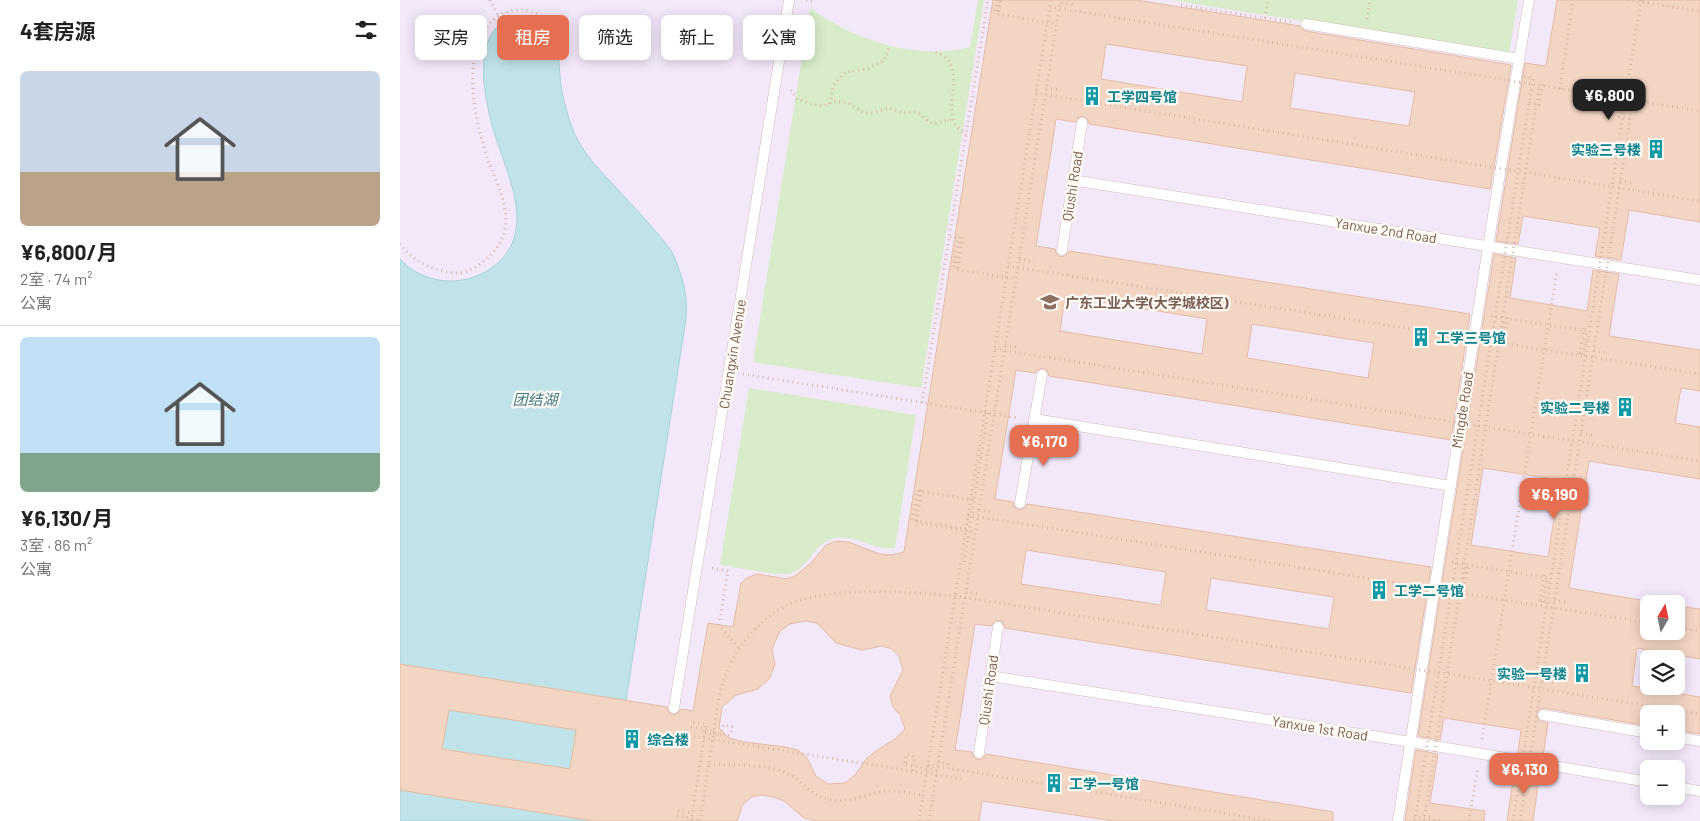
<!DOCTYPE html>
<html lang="zh">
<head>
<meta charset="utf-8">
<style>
  body { margin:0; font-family:Barlow,"Noto Sans SC",sans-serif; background:#f6f6f6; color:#222; height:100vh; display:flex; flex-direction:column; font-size:19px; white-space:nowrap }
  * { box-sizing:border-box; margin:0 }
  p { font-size:16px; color:#767676 }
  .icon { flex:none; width:28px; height:28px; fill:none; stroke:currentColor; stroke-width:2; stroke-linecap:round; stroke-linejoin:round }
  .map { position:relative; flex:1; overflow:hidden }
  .panel { display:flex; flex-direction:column; background:#fff; width:400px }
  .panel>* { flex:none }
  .banner { position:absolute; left:15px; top:15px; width:475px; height:45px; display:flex; gap:10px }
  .needle { width:32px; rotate:9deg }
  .buttons { position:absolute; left:1240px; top:595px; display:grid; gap:10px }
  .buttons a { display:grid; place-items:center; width:45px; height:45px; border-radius:8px; background:#fff; box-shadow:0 2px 12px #0003; font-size:25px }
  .price { position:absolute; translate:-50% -42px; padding:0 11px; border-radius:10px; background:#e76f51; color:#fff; font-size:16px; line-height:32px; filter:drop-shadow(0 1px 2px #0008) }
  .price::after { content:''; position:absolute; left:50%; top:30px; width:15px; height:11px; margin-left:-8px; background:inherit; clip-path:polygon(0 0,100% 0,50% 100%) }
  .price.current { background:#222; color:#fff }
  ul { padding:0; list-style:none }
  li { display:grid; align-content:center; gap:10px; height:265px; padding:0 20px }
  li+li { border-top:1px solid #e0e0e0 }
  li span { display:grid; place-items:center; height:155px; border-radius:8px; color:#555 }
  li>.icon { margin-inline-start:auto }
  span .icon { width:90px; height:90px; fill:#fffc; stroke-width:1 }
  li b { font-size:21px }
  h2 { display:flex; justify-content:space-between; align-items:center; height:60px; padding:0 20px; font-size:21px }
  .pill { padding:0 18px; border-radius:8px; background:#fff; box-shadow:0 2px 12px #0003; font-size:18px; line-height:45px }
  .pill.current { background:#e76f51; color:#fff }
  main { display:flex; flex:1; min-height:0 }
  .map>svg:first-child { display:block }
  .education { fill:#f3e8fa; fill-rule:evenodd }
  .green { fill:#d8ecc9 }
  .water { fill:#bfe3e8; stroke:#a5d3da }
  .building { fill:#f3d5c3; stroke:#e6bba3; fill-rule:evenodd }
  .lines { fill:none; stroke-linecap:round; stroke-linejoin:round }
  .service-casing { stroke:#d1beb0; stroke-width:11 }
  .path { stroke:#d9b8a5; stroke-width:3; stroke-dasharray:1 4; stroke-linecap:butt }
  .service { stroke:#fff; stroke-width:10 }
  .path-bridge { stroke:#d9b8a5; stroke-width:3; stroke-dasharray:1 4; stroke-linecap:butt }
  .labels { text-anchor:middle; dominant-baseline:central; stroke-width:4.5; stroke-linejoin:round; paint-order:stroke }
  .culture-label { font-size:14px; font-weight:bold; fill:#0d838f; stroke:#fffaf3; text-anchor:start }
  .street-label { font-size:14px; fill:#7a5c4d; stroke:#fffaf3 }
  .education-label { font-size:14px; font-weight:bold; fill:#785e54; stroke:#fffaf3; text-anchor:start }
  .water-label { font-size:15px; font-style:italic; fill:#437c86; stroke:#fffaf3 }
</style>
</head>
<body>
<main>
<section class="panel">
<h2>4套房源<svg class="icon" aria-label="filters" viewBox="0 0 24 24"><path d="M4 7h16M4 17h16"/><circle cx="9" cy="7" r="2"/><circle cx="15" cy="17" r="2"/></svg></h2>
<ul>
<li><span style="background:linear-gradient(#c9d6e8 65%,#b9a48a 0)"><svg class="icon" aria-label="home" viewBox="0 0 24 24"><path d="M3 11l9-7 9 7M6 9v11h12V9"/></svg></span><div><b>¥6,800/月</b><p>2室 · 74 m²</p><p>公寓</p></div></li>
<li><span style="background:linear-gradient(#bfe0f5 75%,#7fa58c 0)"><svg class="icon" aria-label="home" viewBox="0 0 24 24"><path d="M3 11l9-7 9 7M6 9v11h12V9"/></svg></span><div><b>¥6,130/月</b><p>3室 · 86 m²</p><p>公寓</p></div></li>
</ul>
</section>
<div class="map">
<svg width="1300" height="821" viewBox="0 0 1300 821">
  <rect width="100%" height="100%" fill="#fdf6ec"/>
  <path class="education" d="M0 0H1300V821H0ZM1249 604H1276V631H1249ZM1249 659H1276V686H1249ZM1249 714H1276V741H1249ZM1249 769H1276V796H1249Z"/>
  <path class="green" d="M578 0H584L521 388 353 362 410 8C454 40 516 61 570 47Z
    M771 0H1118L1109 54Z
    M349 388 516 415 495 548C471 551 460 534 436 538 414 542 410 566 392 573 379 577 336 567 320 565Z"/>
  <path class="water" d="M122 17C166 24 156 60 162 92 164 103 168 115 171 125 180 152 202 172 220 192 238 211 255 230 271 250 282 274 288 292 286 319L207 821H0V259C15 276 40 284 62 280 76 278 89 271 99 262 139 224 101 164 91 121 85 96 79 67 88 42 93 26 105 18 122 17Z"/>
  <path class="building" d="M593 0H736L900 26 905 31 1111 65 1090 189 689 124 688 120 684 116 679 117 675 122 656 119 636 246 655 249 656 253 660 257 665 256 669 251 1070 314 1051 440 649 376 647 370 643 368 637 370 635 373 616 370 595 499 613 502 615 508 619 510 625 508 627 504 1031 567 1011 693 605 628 603 622 596 620 591 626 575 624 555 750 572 752 573 756 578 760 582 759 586 754 933 812V821H714L582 801 579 821H416L404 818 384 801 374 797 362 795 352 797 343 804 337 821H193L0 790V664L267 707 268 711 272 715 277 714 281 709 293 711 308 623 333 627 341 583 347 578 357 574 387 579 395 576 411 563 426 545 437 541 448 542 480 554 491 555 504 552ZM706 44 847 66 842 102 701 79ZM895 73 1015 92 1009 126 890 108ZM665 296 807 319 802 354 660 331ZM852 324 974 343 968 378 847 358ZM626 550 766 572 761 605 621 584ZM811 578 934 597 929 629 806 610ZM405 621 417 623 436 643 462 650 482 646 492 649 499 656 503 670 490 696 493 707 500 715 505 729 495 739 476 751 467 758 455 775 445 783 428 784 416 776 407 758 398 750 385 747 344 742 329 738 319 728 322 707 336 695 358 689 370 678 375 664 372 649 380 631 390 624ZM49 710 176 730 170 769 42 749Z
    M1157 0H1300V222L1229 210 1221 260 1195 256 1200 228 1123 216 1118 244 1096 241 1125 63 1146 66Z
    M1094 254 1116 258 1110 298 1187 311 1193 270 1219 274 1209 336 1300 350V391L1281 388 1275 423 1300 427V479L1189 461 1169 588 1265 604H1249V631H1276V606L1300 609V659L1237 648 1232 686 1300 697V734L1276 730V714H1249V726L1144 708 1138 710 1136 714 1139 721 1148 723 1143 757 1118 753 1121 730 1044 718 1040 740 1018 736ZM1083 468 1160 480 1148 557 1071 545Z
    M1016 750 1038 754 1030 803 1085 811 1084 821H1005Z
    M1115 767 1140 771 1133 821H1107Z"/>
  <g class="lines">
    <g class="service-casing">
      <path id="service" d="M906 24 1119 59
        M672 180 1300 280
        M662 250 682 123
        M634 419 1051 486
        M620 503 642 375
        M590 676 1011 742 1249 782
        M274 708 389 0
        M1143 715 1249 733
        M1276 737 1300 741
        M579 753 598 627
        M1276 787 1300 791
        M998 821 1094 209 1129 0"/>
    </g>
    <path class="path" d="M90 0 98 15
      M406 0 412 1
      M596 0 595 12H598
      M599 0 597 14 657 24
      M1228 0 1300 11
      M781 5 891 22
      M599 12 601 0
      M865 18 868 0
      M967 19 970 0
      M536 52C539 54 544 56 546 58 563 73 545 106 555 124 557 128 563 132 566 135
      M646 88 661 90
      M1160 89 1173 0
      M391 90 397 99 408 103 423 106 436 101 450 104 464 113H473L489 108 501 113 517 112 533 124C540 123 546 119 554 120
      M1222 97 1219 117 1230 119
      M1129 103 1139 105 1142 84
      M430 104 433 86 445 72 467 69 484 61 490 45
      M1220 181 1233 183
      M550 237 557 238 553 267 556 268
      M560 237 555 269 616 279
      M0 244C14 262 33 271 55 273 65 274 75 268 83 262 96 252 105 239 106 221 106 201 96 181 89 163 76 126 62 64 85 29 94 17 105 10 120 10 138 10 154 24 162 39
      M619 259 634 262
      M558 268 563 237H560
      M1091 316 1187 331 1183 356
      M1101 343 1105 318
      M605 345 620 348
      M1194 351 1207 353
      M343 374 619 418
      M522 403 588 0
      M1181 433 1193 435
      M579 510 593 512
      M566 529 512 520 517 491 574 500
      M564 562 588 413
      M1052 562 1147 578 1142 606
      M312 568 328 571 319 625 340 649
      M566 592 580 594
      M1062 593 1066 565
      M1154 600 1167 602
      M1276 627 1300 631
      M1142 681 1154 683
      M291 727 314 731C316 715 318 698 323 682 331 655 354 625 378 610 416 585 510 591 555 596
      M305 733 321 735 323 725 332 727 331 736
      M284 735 562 779
      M1082 739 1157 271
      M538 762 553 765
      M505 763 506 755 515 757 513 771
      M309 764C329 765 366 764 384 772 404 780 409 797 433 800 452 803 470 792 489 791 500 791 512 794 523 795
      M278 811 292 813
      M277 816 300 820
      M1014 817 1043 821
      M189 821V820
      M1069 821 1078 767"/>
    <use href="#service" class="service"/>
    <path class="path-bridge" d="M650 7 1300 111
      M636 93 1300 201
      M608 266 1300 374
      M1184 328 1180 353 1184 354
      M1103 342H1104L1108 317
      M595 349 1300 461
      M520 490 515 523 575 532
      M568 515 1249 623
      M517 521 522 490H520
      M1144 575 1140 600 1154 603
      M1052 589 1064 591 1069 564
      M555 596 1300 714
      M313 733 331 736
      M506 765 537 770
      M528 765 873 821
      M1029 817H1030V821
      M291 821 306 724 292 722
      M300 821 314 731
      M519 821 651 0
      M529 821 660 3 675 5
      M1015 821 1133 78 1121 76
      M1024 821 1139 86
      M1113 821 1241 0
      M1120 821 1234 94 1247 97"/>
  </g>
  <defs>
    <g id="building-bare" transform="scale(1.5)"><path d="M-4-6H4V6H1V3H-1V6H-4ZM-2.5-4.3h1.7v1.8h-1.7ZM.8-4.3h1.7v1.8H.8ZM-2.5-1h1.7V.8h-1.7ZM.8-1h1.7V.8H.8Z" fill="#0f9aa8" stroke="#fffaf3" stroke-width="2.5" paint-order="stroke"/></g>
    <g id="university-bare" transform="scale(1.5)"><path d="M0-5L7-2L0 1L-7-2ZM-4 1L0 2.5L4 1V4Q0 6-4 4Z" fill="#8d6e63" stroke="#fffaf3" stroke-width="2.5" paint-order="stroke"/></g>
  </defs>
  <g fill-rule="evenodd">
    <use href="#building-bare" x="692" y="96"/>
    <use href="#building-bare" x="1256" y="149"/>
    <use href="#university-bare" x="650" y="302"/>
    <use href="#building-bare" x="1021" y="337"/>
    <use href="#building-bare" x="1225" y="407"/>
    <use href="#building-bare" x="979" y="590"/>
    <use href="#building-bare" x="1182" y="673"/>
    <use href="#building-bare" x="232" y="739"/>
    <use href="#building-bare" x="654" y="783"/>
  </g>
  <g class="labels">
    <g class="culture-label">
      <text x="707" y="96">工学四号馆</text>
      <text x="1241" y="149" text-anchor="end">实验三号楼</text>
      <text x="1036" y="337">工学三号馆</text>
      <text x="1210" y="407" text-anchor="end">实验二号楼</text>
      <text x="994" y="590">工学二号馆</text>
      <text x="1167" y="673" text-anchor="end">实验一号楼</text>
      <text x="247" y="739">综合楼</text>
      <text x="669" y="783">工学一号馆</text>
    </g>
    <g class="street-label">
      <text transform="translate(672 186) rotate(-81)">Qiushi Road</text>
      <text transform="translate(986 230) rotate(9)">Yanxue 2nd Road</text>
      <text transform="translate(332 354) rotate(-81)">Chuangxin Avenue</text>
      <text transform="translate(1062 410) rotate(-81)">Mingde Road</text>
      <text transform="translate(588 690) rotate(-82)">Qiushi Road</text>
      <text transform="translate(920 728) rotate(9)">Yanxue 1st Road</text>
    </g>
    <g class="education-label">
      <text x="665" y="302">广东工业大学(大学城校区)</text>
    </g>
    <g class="water-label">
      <text x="135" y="399">团结湖</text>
    </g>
  </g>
</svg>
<div class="buttons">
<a><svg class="needle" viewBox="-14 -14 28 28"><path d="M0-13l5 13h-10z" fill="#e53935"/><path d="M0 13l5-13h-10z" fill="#767676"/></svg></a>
<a><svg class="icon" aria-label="layers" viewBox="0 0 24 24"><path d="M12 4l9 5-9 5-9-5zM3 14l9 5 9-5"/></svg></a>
<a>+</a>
<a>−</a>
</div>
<b class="price current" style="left:1209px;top:121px">¥6,800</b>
<b class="price" style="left:644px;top:467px">¥6,170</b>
<b class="price" style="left:1154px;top:520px">¥6,190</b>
<b class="price" style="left:1124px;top:795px">¥6,130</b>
<div class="banner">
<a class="pill">买房</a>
<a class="pill current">租房</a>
<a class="pill">筛选</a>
<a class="pill">新上</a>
<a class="pill">公寓</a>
</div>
</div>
</main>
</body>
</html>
